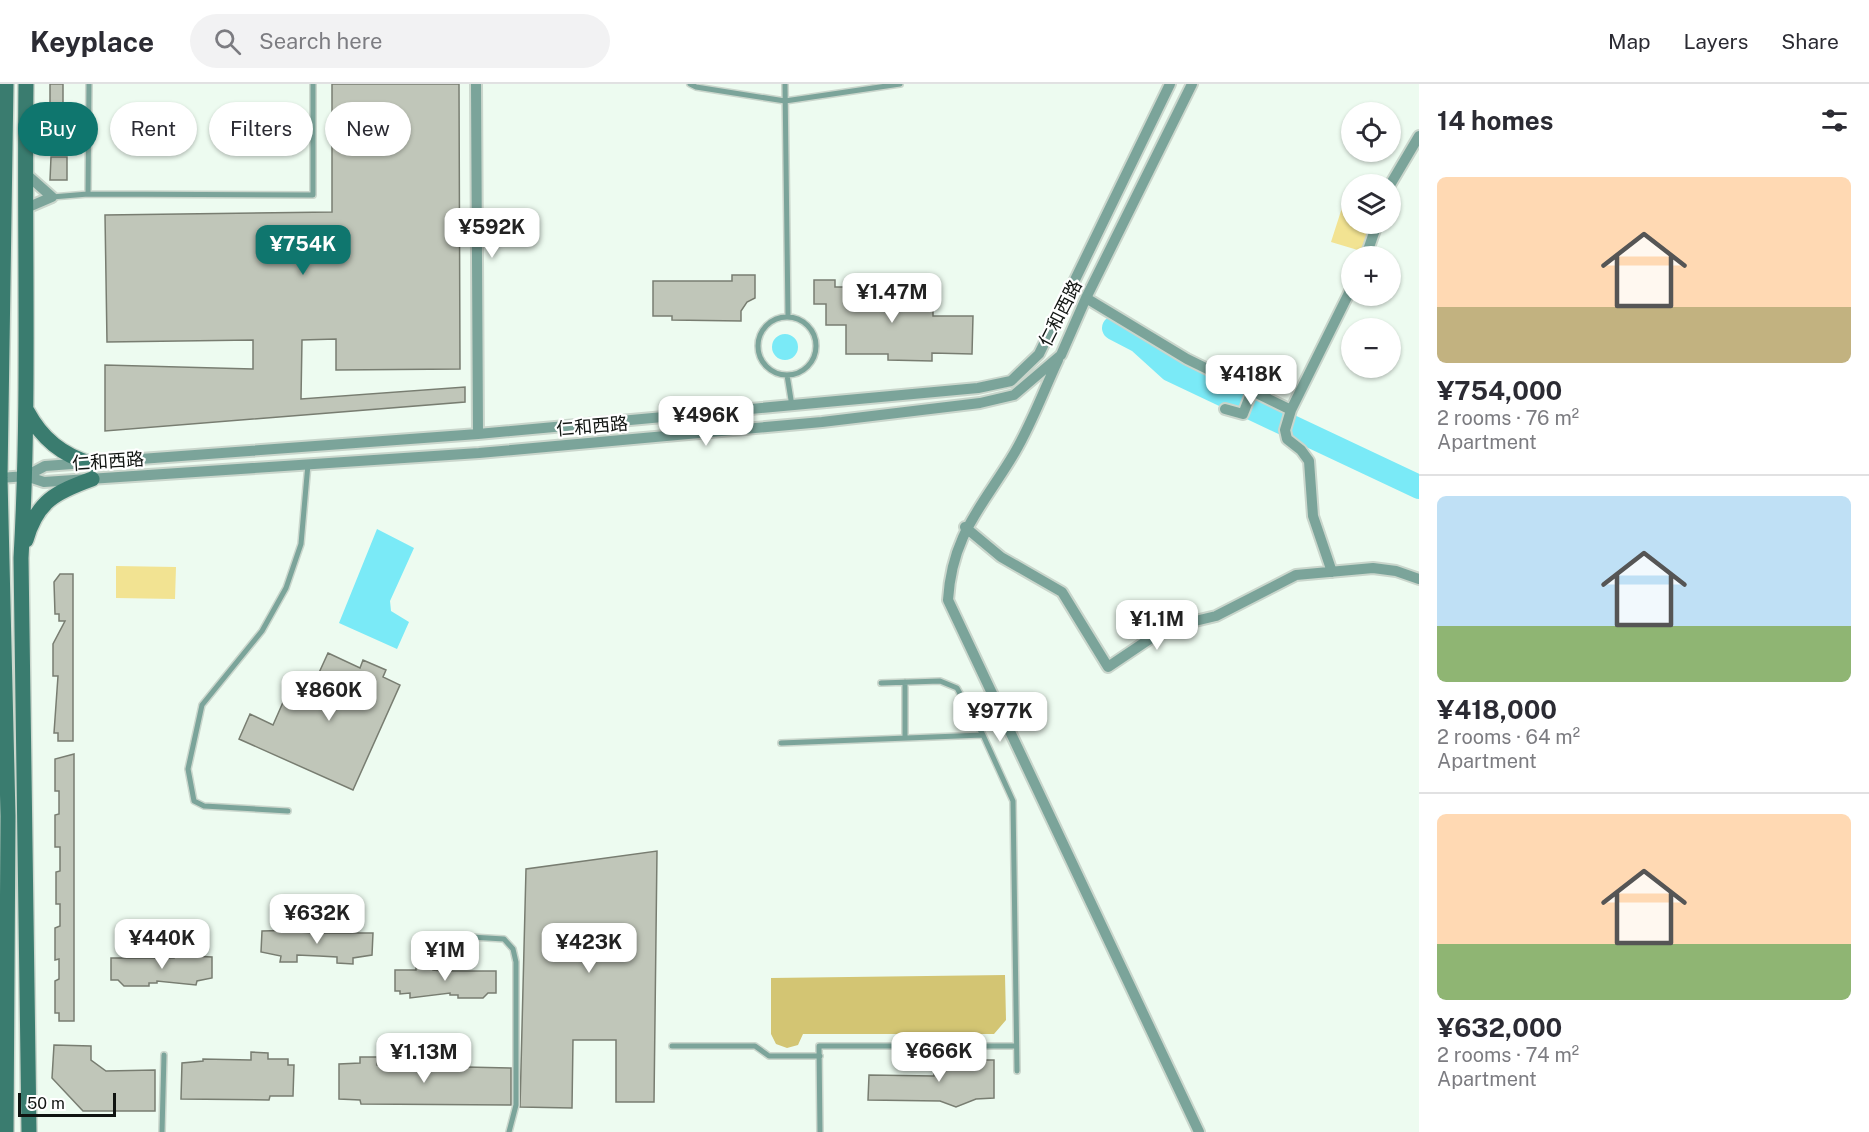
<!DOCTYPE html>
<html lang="en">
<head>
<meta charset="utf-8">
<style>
  body { margin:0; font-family:"Public Sans","Noto Sans SC",sans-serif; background:#f2f2f3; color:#2b2b33; height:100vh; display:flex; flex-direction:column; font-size:22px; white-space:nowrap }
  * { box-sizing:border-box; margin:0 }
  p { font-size:20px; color:#7c7c81 }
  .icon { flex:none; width:33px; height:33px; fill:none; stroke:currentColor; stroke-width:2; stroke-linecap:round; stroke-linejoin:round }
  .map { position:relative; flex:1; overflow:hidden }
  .sheet { display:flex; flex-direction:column; background:#fff; width:450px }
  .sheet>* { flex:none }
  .hud { position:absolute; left:18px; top:18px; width:570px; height:54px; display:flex; gap:12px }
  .tools { position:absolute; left:1341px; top:18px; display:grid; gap:12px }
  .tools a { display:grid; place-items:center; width:60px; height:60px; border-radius:50%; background:#fff; box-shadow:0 2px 4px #0004; font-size:30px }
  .scale { position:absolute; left:18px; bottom:15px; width:98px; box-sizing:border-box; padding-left:6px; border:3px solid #101411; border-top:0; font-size:16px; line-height:21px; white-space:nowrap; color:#101411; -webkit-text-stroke:4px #fff; paint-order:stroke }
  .price { position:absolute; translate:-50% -51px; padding:0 14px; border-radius:12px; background:#fff; color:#222; font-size:20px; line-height:39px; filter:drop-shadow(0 2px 3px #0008) }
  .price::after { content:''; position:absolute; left:50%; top:36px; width:18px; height:14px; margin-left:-9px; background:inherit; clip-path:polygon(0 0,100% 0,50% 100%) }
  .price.active { background:#0f766e; color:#fff }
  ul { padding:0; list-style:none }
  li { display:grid; align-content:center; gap:12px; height:318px; padding:0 18px }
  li+li { border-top:2px solid #e1e1e2 }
  li span { display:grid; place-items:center; height:186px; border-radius:9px; color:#555 }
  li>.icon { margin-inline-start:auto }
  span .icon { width:108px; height:108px; fill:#fffc; stroke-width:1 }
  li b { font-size:26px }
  h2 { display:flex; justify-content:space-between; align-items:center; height:72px; padding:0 18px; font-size:26px }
  .pill { padding:0 21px; border-radius:27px; background:#fff; box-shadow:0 2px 4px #0004; font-size:21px; line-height:54px }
  .pill.active { background:#0f766e; color:#fff }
  header { display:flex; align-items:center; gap:36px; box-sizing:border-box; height:84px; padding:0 30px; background:#fff; border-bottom:2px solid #e1e1e2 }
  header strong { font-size:28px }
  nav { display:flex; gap:33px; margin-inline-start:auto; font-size:21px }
  .search { width:420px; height:54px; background:#f2f2f3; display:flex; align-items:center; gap:15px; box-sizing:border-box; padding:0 21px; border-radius:33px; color:#7c7c81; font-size:22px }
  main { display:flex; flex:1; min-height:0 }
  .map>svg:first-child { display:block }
  .green { fill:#f2e392 }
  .forest { fill:#d3c573 }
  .water { fill:#7aeaf7 }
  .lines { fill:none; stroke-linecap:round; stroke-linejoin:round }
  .river { stroke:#7aeaf7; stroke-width:24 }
  .building { fill:#c0c6b9; stroke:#787d71; stroke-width:1.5 }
  .service-casing { stroke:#cad6cc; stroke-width:8 }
  .minor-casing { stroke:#cad6cc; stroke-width:14 }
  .secondary-casing { stroke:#cad6cc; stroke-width:18 }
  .service { stroke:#7ba49a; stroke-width:5 }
  .minor { stroke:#7ba49a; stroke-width:10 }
  .secondary { stroke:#3a7c6f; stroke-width:15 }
  .labels { text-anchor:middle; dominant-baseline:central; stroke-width:4.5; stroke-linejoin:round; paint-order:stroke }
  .street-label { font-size:18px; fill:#101411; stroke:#fff }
</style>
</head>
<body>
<header>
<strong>Keyplace</strong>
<div class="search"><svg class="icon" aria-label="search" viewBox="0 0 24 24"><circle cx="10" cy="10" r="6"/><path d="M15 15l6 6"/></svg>Search here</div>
<nav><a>Map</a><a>Layers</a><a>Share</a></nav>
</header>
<main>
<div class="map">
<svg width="1419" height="1048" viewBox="0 0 1419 1048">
  <rect width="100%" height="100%" fill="#edfbf0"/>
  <path class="green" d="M1348 105 1351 107 1352 140H1370L1361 167 1331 158Z
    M116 482 176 483 175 515 116 514Z"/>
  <path class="forest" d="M1005 891 1006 936 994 950H803L798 961 787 964 776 960 771 950V894Z"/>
  <path class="water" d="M772 263a13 13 0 1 1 26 0a13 13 0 1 1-26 0Z
    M377 445 414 464 390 517 391 527 409 538 397 565 339 539Z"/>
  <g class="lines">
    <path class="river" d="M1114 244 1139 257 1171 286 1419 403"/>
  </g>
  <path class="building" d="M50 0H63V48H50Z
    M332 0H459L460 285 336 286V255L302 256 301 315 465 303V318L105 347V281L253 285V256L107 258 105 131 332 128Z
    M51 73H67V96H50Z
    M732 191H755V214L747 218 741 227V237L672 236V232H653V197H732Z
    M814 196H835V203H889L888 220H933V232H973L972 270 932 269V277L888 276V270H846V241H826V220H814Z
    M60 490H73V657H58V649H54L58 592H53V560L65 537H59V530H55L54 498Z
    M328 569 360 584 363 576 386 586 383 593 400 601 353 706 239 655 250 630 273 641 288 607 307 615Z
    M74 670V937H59V929H55V897L59 895V875L55 876V844L60 842V820H56V788L60 787V763H55V731L59 730V707H55V675Z
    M657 767 654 1018H616V956H573L572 1024 520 1023 526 785Z
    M298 846V848L315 849H373L372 871 353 874V880L337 879V873L319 872 297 871V878H280L281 872 261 868 262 847Z
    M174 866H191V872L212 873V894L197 897 196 901 157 897V899H149V902H124L118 896H111V874H174Z
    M416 879H433V886L442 887H496V909H488L483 914H458V911H450V909L410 914V909L400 910V907H395V886H416Z
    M54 961 91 962V976L106 987 155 986V1027H83L52 994Z
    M251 968 268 969V975H288V981H294L293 1012H270L269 1016 181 1015 182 979 203 977V975L251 976Z
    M950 970H960L972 976H994V1014L976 1015 956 1023 940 1017 868 1016 869 991 934 992V982L941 974Z
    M360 973H377V981L511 984V1021L361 1020 360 1016 339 1015V980L360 979Z"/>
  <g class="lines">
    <g class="service-casing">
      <path id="service" d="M690 0 696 3 785 17 900 0
        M785 0 788 233
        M88 110 89 0
        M52 113 88 110 313 111V0
        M758 262a29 29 0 1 1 58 0a29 29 0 1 1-58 0Z
        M787 291 792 322
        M905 598V654
        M881 599 940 597 957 604 983 651
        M781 659 983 651 1013 717 1017 987
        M288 727 204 722 194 717 188 685 202 621 262 547 286 504 301 460 308 380
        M471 853 504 855 513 865 516 878V1021L509 1048
        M672 962H755L769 972H820
        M162 1048 164 971
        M820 1048 819 962H1016"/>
    </g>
    <g class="minor-casing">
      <path id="minor" d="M476 0 478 350
        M1390 101 1419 52
        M24 125 52 113 25 89
        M1366 172 1377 140
        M1086 214 1187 275 1291 326 1352 203
        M1058 276C1044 306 1032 339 1015 368 984 421 952 449 948 516L1199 1048
        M1225 325 1243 330 1252 307
        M1291 326 1285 346 1287 355 1301 366 1309 377 1313 432 1332 488
        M26 392 44 398 479 369 710 348 822 338 980 319 1014 311 1061 271 1086 214 1192 0
        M0 394 26 392 45 382 478 350 978 304 1011 297 1039 270 1170 0
        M965 443 1001 473 1062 508 1108 583 1166 544 1216 532 1296 491 1373 484 1396 487 1419 495"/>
    </g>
    <g class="secondary-casing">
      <path id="secondary" d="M26 0C24 158 30 316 21 474L29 1048
        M27 327C42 355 62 371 92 380
        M26 456C37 417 56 408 92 395
        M6 1048 8 732 0 394 6 0"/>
    </g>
    <use href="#service" class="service"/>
    <use href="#minor" class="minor"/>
    <use href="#secondary" class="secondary"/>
  </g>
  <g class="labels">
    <g class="street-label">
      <text transform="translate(1060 229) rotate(-63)">仁和西路</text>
      <text transform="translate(592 342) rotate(-5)">仁和西路</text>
      <text transform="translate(108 377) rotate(-4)">仁和西路</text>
    </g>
  </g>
</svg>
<div class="tools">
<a><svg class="icon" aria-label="locate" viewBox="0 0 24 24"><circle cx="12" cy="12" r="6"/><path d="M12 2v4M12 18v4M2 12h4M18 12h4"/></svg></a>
<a><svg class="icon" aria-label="layers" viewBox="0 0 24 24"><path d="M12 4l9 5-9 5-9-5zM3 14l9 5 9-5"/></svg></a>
<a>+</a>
<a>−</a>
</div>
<div class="scale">50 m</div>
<b class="price" style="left:492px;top:175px">¥592K</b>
<b class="price active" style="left:303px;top:192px">¥754K</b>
<b class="price" style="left:892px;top:240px">¥1.47M</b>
<b class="price" style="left:1251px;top:322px">¥418K</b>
<b class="price" style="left:706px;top:363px">¥496K</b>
<b class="price" style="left:1157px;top:567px">¥1.1M</b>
<b class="price" style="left:329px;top:638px">¥860K</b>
<b class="price" style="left:1000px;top:659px">¥977K</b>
<b class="price" style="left:317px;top:861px">¥632K</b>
<b class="price" style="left:162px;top:886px">¥440K</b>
<b class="price" style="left:589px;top:890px">¥423K</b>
<b class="price" style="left:445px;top:898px">¥1M</b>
<b class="price" style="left:939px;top:999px">¥666K</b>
<b class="price" style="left:424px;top:1000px">¥1.13M</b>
<div class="hud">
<a class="pill active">Buy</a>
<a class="pill">Rent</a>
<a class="pill">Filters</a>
<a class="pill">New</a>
</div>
</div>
<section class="sheet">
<h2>14 homes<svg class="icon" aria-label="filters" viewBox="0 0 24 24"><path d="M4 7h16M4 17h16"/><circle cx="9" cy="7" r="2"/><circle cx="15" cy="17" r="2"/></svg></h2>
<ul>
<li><span style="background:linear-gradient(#ffd9b3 70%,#c2b280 0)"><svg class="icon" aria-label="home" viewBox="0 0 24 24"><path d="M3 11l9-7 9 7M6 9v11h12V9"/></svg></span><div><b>¥754,000</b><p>2 rooms · 76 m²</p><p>Apartment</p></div></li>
<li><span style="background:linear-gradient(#bfe0f5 70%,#8fb573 0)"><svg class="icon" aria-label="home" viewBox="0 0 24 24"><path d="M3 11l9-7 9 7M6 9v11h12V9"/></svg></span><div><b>¥418,000</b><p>2 rooms · 64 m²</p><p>Apartment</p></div></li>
<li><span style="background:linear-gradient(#ffd9b3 70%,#8fb573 0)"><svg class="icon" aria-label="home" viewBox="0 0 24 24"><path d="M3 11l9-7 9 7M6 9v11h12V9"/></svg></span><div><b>¥632,000</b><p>2 rooms · 74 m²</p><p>Apartment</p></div></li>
</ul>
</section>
</main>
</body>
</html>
